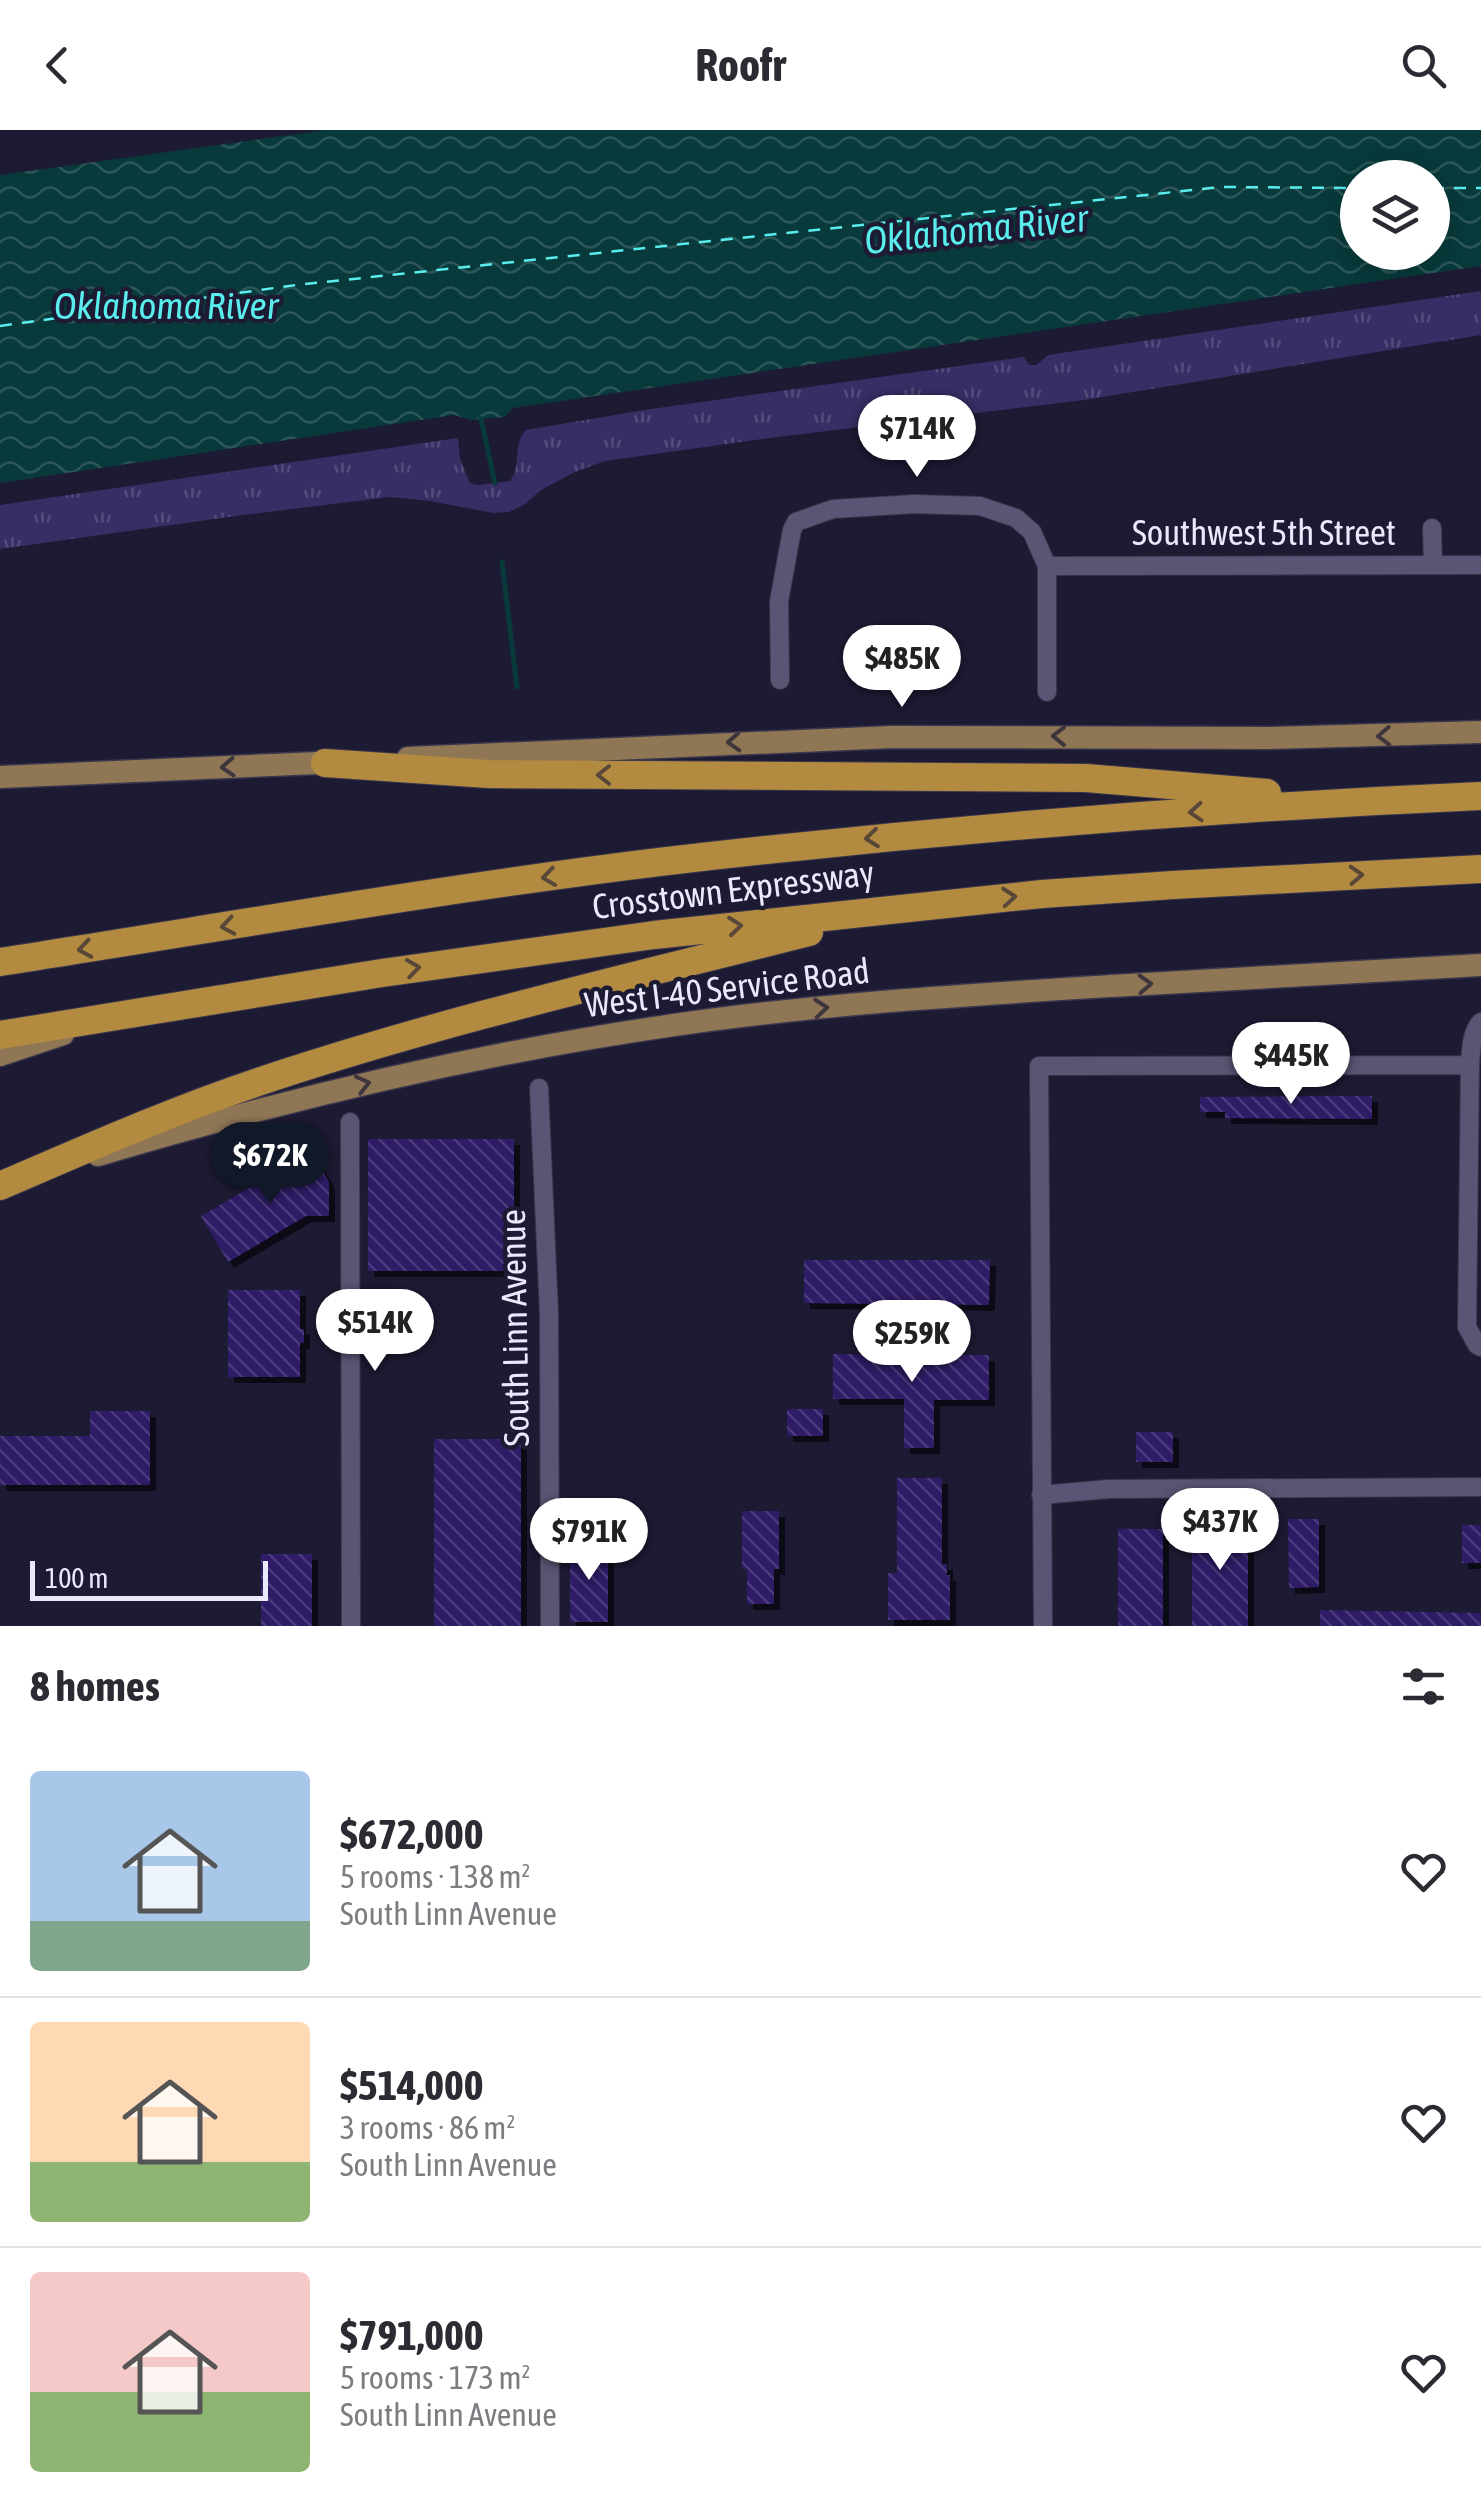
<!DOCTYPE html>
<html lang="en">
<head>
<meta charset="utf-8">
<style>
  body { margin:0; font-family:"Asap Condensed",sans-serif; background:#f2f2f3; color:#2b2b33; height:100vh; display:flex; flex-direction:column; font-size:38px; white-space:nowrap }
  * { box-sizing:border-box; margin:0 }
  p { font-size:32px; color:#7c7c81 }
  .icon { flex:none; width:55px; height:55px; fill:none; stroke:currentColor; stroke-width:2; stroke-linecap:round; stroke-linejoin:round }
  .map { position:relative; height:1496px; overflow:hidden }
  .side { display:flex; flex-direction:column; background:#fff; flex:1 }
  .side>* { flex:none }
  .controls { position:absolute; left:1340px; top:30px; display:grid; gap:20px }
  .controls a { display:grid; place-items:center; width:110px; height:110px; border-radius:50%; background:#fff; box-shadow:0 5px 25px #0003; font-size:50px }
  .scale { position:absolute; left:30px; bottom:25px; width:238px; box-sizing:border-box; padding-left:10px; border:5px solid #eae9fb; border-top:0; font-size:28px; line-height:35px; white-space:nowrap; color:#eae9fb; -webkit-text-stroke:8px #1d1a33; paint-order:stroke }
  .price { position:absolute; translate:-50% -85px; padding:0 22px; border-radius:35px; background:#fff; color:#222; font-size:32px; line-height:65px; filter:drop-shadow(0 2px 5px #0008) }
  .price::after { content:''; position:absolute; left:50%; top:60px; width:30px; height:22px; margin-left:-15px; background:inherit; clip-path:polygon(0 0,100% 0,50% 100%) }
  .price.on { background:#111827; color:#fff }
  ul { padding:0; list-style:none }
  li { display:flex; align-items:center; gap:30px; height:250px; padding:0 30px }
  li+li { border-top:2px solid #e1e1e2 }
  li span { display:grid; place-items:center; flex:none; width:280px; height:200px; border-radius:10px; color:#555 }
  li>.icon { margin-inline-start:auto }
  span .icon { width:120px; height:120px; fill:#fffc; stroke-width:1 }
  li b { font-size:42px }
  h2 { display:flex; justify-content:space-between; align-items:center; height:120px; padding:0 30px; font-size:42px }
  header { display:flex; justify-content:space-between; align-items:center; height:130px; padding:0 30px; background:#fff; font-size:45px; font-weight:700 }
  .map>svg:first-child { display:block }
  .grass { fill:url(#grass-tufts) }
  .water { fill:url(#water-waves); fill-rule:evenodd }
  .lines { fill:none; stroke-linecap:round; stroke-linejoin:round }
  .stream { stroke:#083a3b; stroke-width:5 }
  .ferry { stroke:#5aedee; stroke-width:2.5; stroke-dasharray:12 10; stroke-linecap:butt }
  .building { fill:url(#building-back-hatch); filter:url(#shadow) }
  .minor-casing { stroke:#3a364c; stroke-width:20 }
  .major-casing { stroke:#3a364c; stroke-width:25 }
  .highway-casing { stroke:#3a364c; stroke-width:30 }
  .minor { stroke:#585674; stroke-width:18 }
  .major { stroke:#8f7655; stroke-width:22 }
  .highway { stroke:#b38b40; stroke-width:28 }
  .oneway { stroke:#3f363d }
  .oneway2 { stroke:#594738 }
  .labels { text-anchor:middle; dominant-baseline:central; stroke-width:9; stroke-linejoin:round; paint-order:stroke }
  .street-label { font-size:35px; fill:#eae9fb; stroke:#1d1a33 }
  .water-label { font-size:38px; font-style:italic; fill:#5aedee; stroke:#1d1a33 }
</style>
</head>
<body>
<header><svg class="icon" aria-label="back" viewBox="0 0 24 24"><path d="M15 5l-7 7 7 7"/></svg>Roofr<svg class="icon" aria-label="search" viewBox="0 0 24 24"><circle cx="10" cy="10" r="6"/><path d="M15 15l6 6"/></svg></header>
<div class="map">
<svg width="1481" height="1496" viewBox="0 0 1481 1496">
  <defs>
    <pattern id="grass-tufts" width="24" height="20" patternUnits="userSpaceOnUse" patternTransform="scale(2.5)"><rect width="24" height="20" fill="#362e64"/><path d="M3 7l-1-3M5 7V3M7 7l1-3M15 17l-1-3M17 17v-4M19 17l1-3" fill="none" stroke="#534c7b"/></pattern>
    <pattern id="water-waves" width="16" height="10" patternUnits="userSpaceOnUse" patternTransform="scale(2.5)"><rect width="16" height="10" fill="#083a3b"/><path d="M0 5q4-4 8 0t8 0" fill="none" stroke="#2c5658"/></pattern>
    <pattern id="building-back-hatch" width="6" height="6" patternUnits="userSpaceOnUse" patternTransform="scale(2.5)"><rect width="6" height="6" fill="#2d1a66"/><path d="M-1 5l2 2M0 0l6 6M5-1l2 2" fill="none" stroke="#4c3b7d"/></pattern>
    <filter id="shadow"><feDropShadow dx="6" dy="6" stdDeviation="0" flood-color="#0009"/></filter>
  </defs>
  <rect width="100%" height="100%" fill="#1d1a33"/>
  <path class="grass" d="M1481 161V205L1084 270 777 307 605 331 575 342 541 360 525 374 509 382 493 383 430 371 390 367 243 385 0 419V375L458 308 460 329 470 353 478 355 510 351C522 335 512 315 526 300L644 280 1024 227 1029 235H1036L1048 225Z"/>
  <path class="water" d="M326 0H1481V136L513 278 505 287 471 290 454 285 0 353V45ZM1358 48H1432V122H1358Z"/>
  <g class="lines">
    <path class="stream" d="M481 289 495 353
      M502 432 517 557"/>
    <path class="ferry" d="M1432 58H1481
      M0 196 296 155 1221 57 1358 58"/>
  </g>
  <path class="building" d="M1328 966H1372V989L1225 988V982H1200V967Z
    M368 1009H514V1141H368Z
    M311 1022 329 1052V1086H306L228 1132 201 1086Z
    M804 1130H990L989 1175 804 1173Z
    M228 1160H300V1199H304V1213H300V1247H228Z
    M833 1224 989 1225V1270H934V1318H904V1269H833Z
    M787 1279H823V1306H787Z
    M90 1281H150V1355H0V1306H90Z
    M1136 1302H1173V1332H1136Z
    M434 1309H521V1496H434Z
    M897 1348H942V1434H947V1445H950V1490H888V1443H897Z
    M742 1381H779V1439H774V1474H747V1439H742Z
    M1288 1389H1319V1457L1289 1458Z
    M1192 1390H1248V1496H1192Z
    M1462 1395H1481V1433H1462Z
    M1118 1399H1163V1496H1118Z
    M570 1414H608V1492H570Z
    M261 1424H312V1496H261Z
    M1320 1480 1481 1483V1496H1320Z"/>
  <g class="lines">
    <g class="minor-casing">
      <path id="minor" d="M1432 398 1433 434
        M1047 436 1481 435
        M780 550 779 471 792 400 796 392 833 379 914 374 980 376 1016 388 1032 402 1047 436V562
        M1470 935 1467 1197 1477 1215 1481 1217
        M539 958 549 1184 550 1496
        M350 992 351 1496
        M1041 1365 1109 1359 1481 1357
        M1043 1496 1039 936 1470 935C1471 921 1471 902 1481 892"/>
    </g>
    <g class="major-casing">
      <path id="major" d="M408 628 892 607 1268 608 1481 602
        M0 647 341 632
        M0 925 63 904
        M98 1025C287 969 479 923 674 895 818 874 965 865 1111 856 1234 849 1358 842 1481 835"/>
    </g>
    <g class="highway-casing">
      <path id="highway" d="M325 633 488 644 1086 648 1267 663
        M0 832C219 798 438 759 659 732 932 700 1206 678 1481 666
        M0 905 382 843 654 805 1042 764 1173 755 1481 739
        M0 1056C88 1018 176 979 267 949 445 890 628 848 809 802"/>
    </g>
    <use href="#minor" class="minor"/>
    <use href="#major" class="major"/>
    <use href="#highway" class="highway"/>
  </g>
  <defs><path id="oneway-chevron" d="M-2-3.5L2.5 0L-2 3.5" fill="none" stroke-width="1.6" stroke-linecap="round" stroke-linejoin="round" transform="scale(2.5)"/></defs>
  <g class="oneway">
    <use href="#oneway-chevron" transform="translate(1059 606) rotate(-179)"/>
    <use href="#oneway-chevron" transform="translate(1384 606) rotate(178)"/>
    <use href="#oneway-chevron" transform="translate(734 612) rotate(177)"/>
    <use href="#oneway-chevron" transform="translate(228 637) rotate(177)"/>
    <use href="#oneway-chevron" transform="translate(1145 854) rotate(-3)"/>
    <use href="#oneway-chevron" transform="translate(821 878) rotate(-5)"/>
    <use href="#oneway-chevron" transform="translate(363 954) rotate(-14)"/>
  </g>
  <g class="oneway2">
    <use href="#oneway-chevron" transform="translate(604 645) rotate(-180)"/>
    <use href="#oneway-chevron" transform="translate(1196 682) rotate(176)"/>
    <use href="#oneway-chevron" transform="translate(872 708) rotate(174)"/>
    <use href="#oneway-chevron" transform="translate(1356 745) rotate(-3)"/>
    <use href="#oneway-chevron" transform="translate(549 747) rotate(172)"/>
    <use href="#oneway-chevron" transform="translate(1009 767) rotate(-5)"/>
    <use href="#oneway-chevron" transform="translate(228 796) rotate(171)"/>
    <use href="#oneway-chevron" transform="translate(735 796) rotate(-6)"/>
    <use href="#oneway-chevron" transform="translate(85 819) rotate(171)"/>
    <use href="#oneway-chevron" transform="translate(413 838) rotate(-8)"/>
  </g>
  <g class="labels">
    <g class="street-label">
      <text x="1264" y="402">Southwest 5th Street</text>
      <text transform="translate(733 759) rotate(-7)">Crosstown Expressway</text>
      <text transform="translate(727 857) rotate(-7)">West I-40 Service Road</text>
      <text transform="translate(514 1198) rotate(-91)">South Linn Avenue</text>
    </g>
    <g class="water-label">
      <text transform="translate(976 99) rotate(-6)">Oklahoma River</text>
      <text x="166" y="175">Oklahoma River</text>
    </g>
  </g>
</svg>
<div class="controls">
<a><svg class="icon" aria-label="layers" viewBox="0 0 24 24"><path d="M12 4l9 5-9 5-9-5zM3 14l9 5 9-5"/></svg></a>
</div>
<div class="scale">100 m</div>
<b class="price" style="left:917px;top:350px">$714K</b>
<b class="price" style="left:902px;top:580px">$485K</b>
<b class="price" style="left:1291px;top:977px">$445K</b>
<b class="price on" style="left:270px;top:1077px">$672K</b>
<b class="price" style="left:375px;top:1244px">$514K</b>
<b class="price" style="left:912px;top:1255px">$259K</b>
<b class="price" style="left:1220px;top:1443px">$437K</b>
<b class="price" style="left:589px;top:1453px">$791K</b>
</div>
<section class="side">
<h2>8 homes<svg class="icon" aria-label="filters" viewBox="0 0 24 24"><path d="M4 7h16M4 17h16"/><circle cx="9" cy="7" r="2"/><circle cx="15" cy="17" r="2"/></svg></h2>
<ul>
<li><span style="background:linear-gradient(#a9c7e8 75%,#7fa58c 0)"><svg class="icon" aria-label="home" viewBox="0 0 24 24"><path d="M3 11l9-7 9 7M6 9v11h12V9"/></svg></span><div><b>$672,000</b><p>5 rooms · 138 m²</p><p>South Linn Avenue</p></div><svg class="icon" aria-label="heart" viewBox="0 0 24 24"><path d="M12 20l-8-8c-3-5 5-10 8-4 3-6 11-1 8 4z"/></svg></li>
<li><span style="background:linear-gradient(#ffd9b3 70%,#8fb573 0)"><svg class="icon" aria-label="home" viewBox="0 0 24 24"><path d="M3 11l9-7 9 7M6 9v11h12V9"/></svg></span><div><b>$514,000</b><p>3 rooms · 86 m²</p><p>South Linn Avenue</p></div><svg class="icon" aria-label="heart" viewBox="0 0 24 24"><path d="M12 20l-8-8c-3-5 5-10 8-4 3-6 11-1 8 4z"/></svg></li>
<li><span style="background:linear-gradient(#f6c9c9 60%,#8fb573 0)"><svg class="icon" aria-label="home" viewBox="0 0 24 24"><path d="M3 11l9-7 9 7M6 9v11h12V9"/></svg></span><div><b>$791,000</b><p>5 rooms · 173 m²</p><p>South Linn Avenue</p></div><svg class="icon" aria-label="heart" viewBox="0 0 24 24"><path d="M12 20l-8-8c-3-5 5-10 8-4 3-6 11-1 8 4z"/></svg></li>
</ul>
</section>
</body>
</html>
